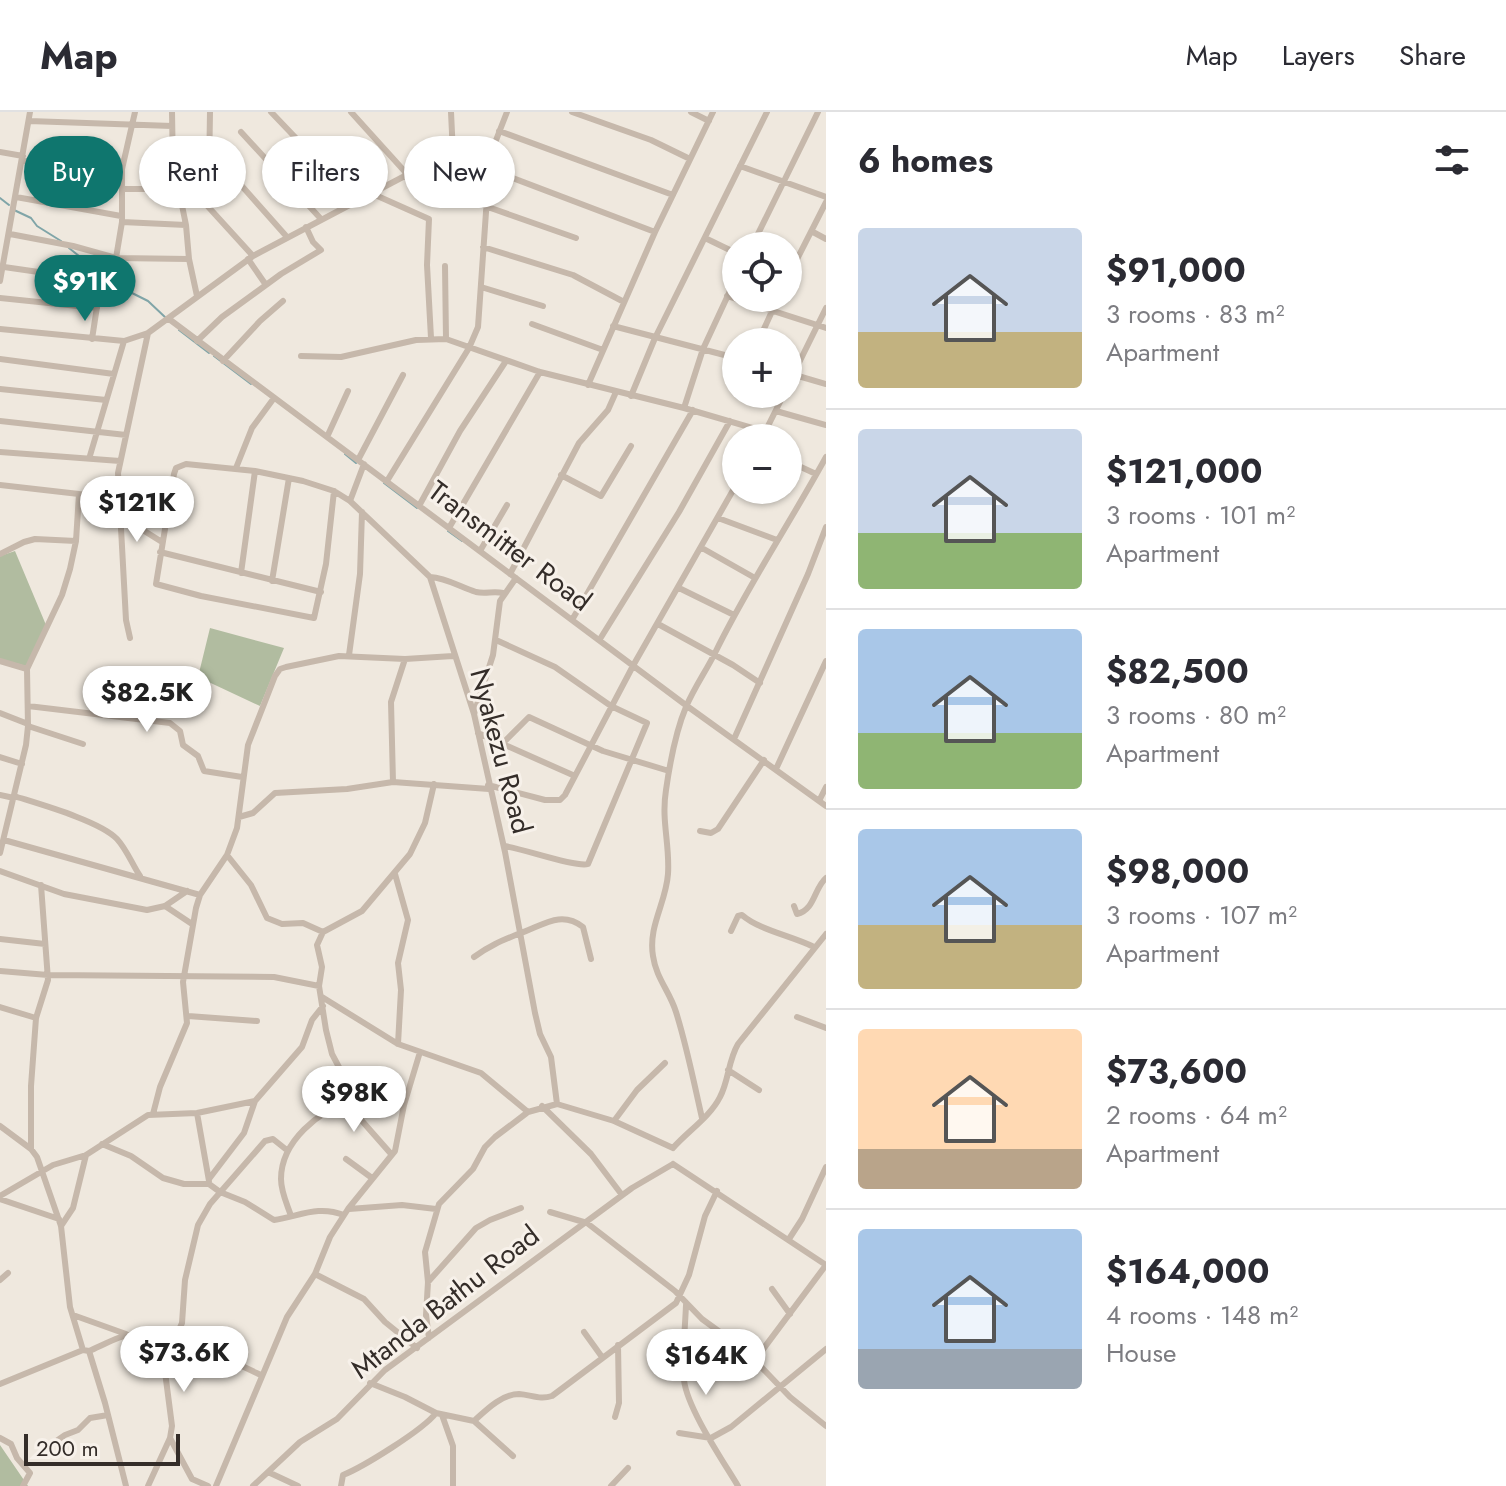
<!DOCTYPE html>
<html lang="en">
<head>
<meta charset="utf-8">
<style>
  body { margin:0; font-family:Jost,sans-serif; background:#f7f7f7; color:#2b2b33; height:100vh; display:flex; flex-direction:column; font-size:30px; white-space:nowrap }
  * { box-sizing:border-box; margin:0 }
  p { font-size:26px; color:#7c7c81 }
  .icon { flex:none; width:44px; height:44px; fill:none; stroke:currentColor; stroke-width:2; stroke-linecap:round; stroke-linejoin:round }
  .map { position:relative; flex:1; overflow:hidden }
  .sheet { display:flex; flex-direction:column; background:#fff; width:680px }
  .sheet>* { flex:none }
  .guide { position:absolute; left:24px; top:24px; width:682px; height:72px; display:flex; gap:16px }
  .buttons { position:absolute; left:722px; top:120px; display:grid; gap:16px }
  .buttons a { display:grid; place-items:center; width:80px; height:80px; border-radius:50%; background:#fff; box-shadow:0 2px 6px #0004; font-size:40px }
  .scale { position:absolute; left:24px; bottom:20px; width:156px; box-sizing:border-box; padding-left:8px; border:4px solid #342d29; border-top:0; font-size:22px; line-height:28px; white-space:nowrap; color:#342d29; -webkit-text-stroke:6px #f7f1ea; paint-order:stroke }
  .price { position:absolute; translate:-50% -68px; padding:0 18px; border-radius:28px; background:#fff; color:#222; font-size:26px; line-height:52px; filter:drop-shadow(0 2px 4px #0008) }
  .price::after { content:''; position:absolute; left:50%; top:48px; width:24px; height:18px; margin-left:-12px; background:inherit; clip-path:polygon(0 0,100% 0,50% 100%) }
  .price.current { background:#0f766e; color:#fff }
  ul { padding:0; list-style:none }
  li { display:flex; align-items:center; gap:24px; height:200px; padding:0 32px }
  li+li { border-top:2px solid #e1e1e2 }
  li span { display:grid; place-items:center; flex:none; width:224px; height:160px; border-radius:8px; color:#555 }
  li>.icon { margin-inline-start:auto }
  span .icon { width:96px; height:96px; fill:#fffc; stroke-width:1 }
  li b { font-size:34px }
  h2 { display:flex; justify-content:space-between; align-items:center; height:96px; padding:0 32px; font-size:34px }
  .pill { padding:0 28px; border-radius:36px; background:#fff; box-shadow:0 2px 6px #0004; font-size:28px; line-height:72px }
  .pill.current { background:#0f766e; color:#fff }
  header { display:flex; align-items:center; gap:48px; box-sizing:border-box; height:112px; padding:0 40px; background:#fff; border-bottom:2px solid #e1e1e2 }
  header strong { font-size:38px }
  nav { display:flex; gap:44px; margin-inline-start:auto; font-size:28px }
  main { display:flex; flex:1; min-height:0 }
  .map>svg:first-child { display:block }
  .green { fill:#b1bca0 }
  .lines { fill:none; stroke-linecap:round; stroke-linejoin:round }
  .stream { stroke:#80a5a8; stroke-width:2 }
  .minor { stroke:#c6b8ab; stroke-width:6 }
  .labels { text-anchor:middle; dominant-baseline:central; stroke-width:6; stroke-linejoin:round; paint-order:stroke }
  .street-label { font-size:28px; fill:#342d29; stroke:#f7f1ea }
</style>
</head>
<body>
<header>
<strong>Map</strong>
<nav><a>Map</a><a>Layers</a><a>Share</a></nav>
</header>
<main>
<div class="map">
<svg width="826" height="1374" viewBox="0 0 826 1374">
  <rect width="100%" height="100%" fill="#efe8de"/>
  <path class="green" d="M15 439 46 513 26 554 0 547V444Z
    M210 516 284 536 260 594 198 565Z
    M0 1333 28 1374H0Z"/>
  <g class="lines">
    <path class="stream" d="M0 86 9 93
      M14 98 31 106 37 114 61 129
      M69 136 94 156 107 160 116 173 148 189 166 206
      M179 218 209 241
      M214 244 251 272
      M345 342 356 351
      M384 371 417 396
      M448 419 462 429"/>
    <path class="minor" d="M172 0 173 58 177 69 186 113 189 147 197 184
      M271 0 356 89
      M351 0 407 62
      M572 0 651 28 690 47
      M691 0 709 9
      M29 9 172 14
      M499 19 673 83
      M241 20 321 107
      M210 38 287 125
      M0 40 23 44
      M22 49 122 57
      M486 54 507 0
      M740 54 826 85
      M489 57 655 120
      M404 64 432 73
      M177 69 192 77 253 144
      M122 77H178
      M192 77 209 63 210 0
      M373 82 429 107 427 153 431 226
      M16 85 121 104
      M485 94 576 126
      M122 110 186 113
      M813 120 826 127
      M10 122 73 134 116 146 122 110V57L135 0
      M705 126 736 141
      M752 134 818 0
      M483 135 573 163 624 190
      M116 146 189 147
      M248 147 266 173
      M445 154 446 227
      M4 155 101 169 92 227
      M788 165 826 90
      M0 169 30 0
      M481 175 543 194
      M727 184 826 216
      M0 186 97 196
      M169 207 687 594 826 694
      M532 212 603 238
      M613 214 736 246
      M0 217 124 229 148 221 253 144 437 47 453 42
      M197 229 222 205 281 162 321 138 313 130 306 115
      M758 230 778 186
      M301 244 341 245 416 228 446 227 540 260 684 296 766 320
      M0 247 114 262
      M223 249 260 209 283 189
      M788 261 826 272
      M588 273 655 120 713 0
      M788 273 826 196
      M0 277 106 288
      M631 284 655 226 767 0
      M684 296 703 237 736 166
      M776 299 826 313
      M0 309 126 323
      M327 325 348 279
      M762 326 784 282
      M0 340 120 349
      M89 347 124 229
      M358 348 403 263
      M788 349 816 362
      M236 356 252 316 274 286
      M561 363 601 384 631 334
      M387 369 469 236 478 215 489 57 453 42 451 0
      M0 373 79 382
      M334 379 326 452 314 506 201 484 156 472 174 362 176 356 186 352 255 359 303 369 334 379 350 389 430 465 474 602 505 740 535 901 540 922 551 945 557 992 614 1009 673 1036
      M350 389 364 352
      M419 394 460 319 506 249
      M718 406 777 428
      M119 411 138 415 162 430
      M449 416 540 260
      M702 436 755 466
      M480 439 507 393
      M160 440 321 480
      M0 442 24 430 35 427 76 429
      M241 461 255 359
      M510 462 579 331 608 298 616 280
      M430 465C447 466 460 475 476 480 485 482 494 479 503 481
      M272 469 289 366
      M679 476 734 503
      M572 508 693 298
      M658 512 733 553 760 571
      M130 526 126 508 118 361 148 221
      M600 527 679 400 730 309
      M496 528 555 555 611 594 647 611 588 752C577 756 521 736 504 734
      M349 543 360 462 362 400
      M0 549 27 557
      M28 594 170 611 180 619 183 633 198 644 204 659 242 665
      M0 601 28 612
      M474 602 493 543 500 489 516 466
      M28 614 83 632
      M478 621 575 664
      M734 627 808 462 826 415
      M502 632 529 605 603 639 669 659
      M0 645 22 652
      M776 657 826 549
      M393 670 391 590 405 547
      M488 673 545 688H560L565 683 634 552 736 373
      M0 683 14 686
      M14 684C39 692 100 709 117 727 127 738 132 752 140 764
      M819 689 826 675
      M239 705 253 701 275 681 347 677 393 670 489 677
      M700 719 711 721 718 717 764 648
      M4 728 200 783
      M0 741 26 633 28 614 27 557 62 483 70 457 76 429 79 382 118 386
      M227 743 251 773 267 806 282 812 303 811 323 820
      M0 759 64 782 147 798 165 794 187 779
      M395 762 408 808 398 851 401 878 398 932
      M165 794 192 812
      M794 794 797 802C815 798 814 776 826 766
      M731 819 738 804 742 803C759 818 792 824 814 835
      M0 827 45 832
      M474 845C489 834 501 829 518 822 541 815 560 797 583 815L591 847
      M0 859 48 863 274 865 319 874
      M322 885 398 932 481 961 528 1000
      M0 895 36 906
      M188 904 257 909
      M797 905 826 916
      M728 958 759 978
      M542 994 591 1042 622 1083
      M197 1001 209 1069
      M153 1002 160 975 187 911 183 870 196 796 200 783 227 743 237 716 248 633 275 564 280 557 286 555 339 544 405 547 453 544
      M702 1006C694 971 687 935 676 900 670 880 656 866 653 844 648 814 666 791 668 762 670 732 661 709 666 678 670 650 675 621 686 595 694 576 706 559 715 541 748 473 790 411 826 345
      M614 1009 637 978 665 951
      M0 1014 31 1037 37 1045 61 1114 70 1195 83 1238 89 1239 105 1291 126 1374
      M102 1032 131 1044 163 1066 184 1072H209L220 1080 245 1090 274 1108C300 1104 318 1093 344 1103
      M673 1036C688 1019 710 1005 720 985 729 968 728 949 738 932L826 822
      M31 1037V974L36 906 48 868 41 773
      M392 1043 355 1001 349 974 332 942 326 918 319 874 322 855 317 833 323 820 362 799 410 742 425 711 434 672
      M346 1047 372 1066
      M673 1052 826 1153
      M209 1067 244 1021 255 989 302 935 312 908 323 894
      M0 1084 53 1053 86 1043 148 1003 197 1001 255 989
      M0 1087 59 1107
      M349 1097 402 1093 436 1097
      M550 1100 587 1111 675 1179 702 1207 746 1239 790 1285 826 1314
      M291 1104C287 1092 281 1080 281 1067 281 1029 319 999 352 988
      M61 1114 73 1096 86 1043
      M789 1127 802 1107 826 1055
      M315 1162 364 1187 385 1210 417 1236
      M0 1168 8 1161
      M428 1170 476 1116 490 1108 521 1096
      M772 1177 790 1202
      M686 1193C685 1218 682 1244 684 1268 687 1296 723 1349 738 1374
      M73 1203 126 1222
      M584 1220 602 1245
      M429 1226 426 1203 428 1170 425 1140 439 1092 473 1057 485 1035 495 1025 528 1000 557 992
      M89 1239C99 1235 121 1223 129 1223 170 1219 225 1246 261 1263
      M755 1248 826 1153
      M370 1271 405 1285 436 1301 474 1309 513 1344
      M0 1272 83 1238
      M442 1303 453 1334V1374
      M615 1305 619 1291 618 1233
      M474 1309C486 1298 502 1282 519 1282 532 1283 540 1288 552 1284L676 1191 689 1163 705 1104 717 1079
      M679 1321 711 1326 731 1315 826 1237
      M0 1326 11 1332 17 1346 30 1361 23 1374
      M170 1326 192 1367 208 1374
      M45 1337 65 1323 78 1318 90 1306 108 1303
      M268 1360 298 1374
      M148 1374 170 1326 172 1314 164 1252 182 1211 185 1168 198 1113 210 1092 265 1029 273 1027 288 1039
      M216 1374 287 1205 315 1162 330 1125 348 1097 395 1039 404 993 420 940
      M253 1374 300 1330 337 1307 385 1258 632 1076 673 1052
      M341 1374 343 1363C363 1355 423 1318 436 1301
      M611 1374 628 1356"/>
  </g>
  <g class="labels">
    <g class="street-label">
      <text transform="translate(510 434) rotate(37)">Transmitter Road</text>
      <text transform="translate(501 639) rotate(75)">Nyakezu Road</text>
      <text transform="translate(445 1190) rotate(-38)">Mtanda Bathu Road</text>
    </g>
  </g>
</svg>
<div class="buttons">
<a><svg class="icon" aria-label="locate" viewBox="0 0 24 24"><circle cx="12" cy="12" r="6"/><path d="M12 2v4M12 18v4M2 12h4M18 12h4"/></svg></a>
<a>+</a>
<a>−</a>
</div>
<div class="scale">200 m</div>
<b class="price current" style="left:85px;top:211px">$91K</b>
<b class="price" style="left:137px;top:432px">$121K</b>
<b class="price" style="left:147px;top:622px">$82.5K</b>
<b class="price" style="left:354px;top:1022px">$98K</b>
<b class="price" style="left:184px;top:1282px">$73.6K</b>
<b class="price" style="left:706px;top:1285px">$164K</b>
<div class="guide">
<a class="pill current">Buy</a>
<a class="pill">Rent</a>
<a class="pill">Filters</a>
<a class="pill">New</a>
</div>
</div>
<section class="sheet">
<h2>6 homes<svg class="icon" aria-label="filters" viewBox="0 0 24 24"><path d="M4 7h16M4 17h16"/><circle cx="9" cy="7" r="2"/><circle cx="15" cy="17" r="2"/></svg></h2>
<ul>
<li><span style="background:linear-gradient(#c9d6e8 65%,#c2b280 0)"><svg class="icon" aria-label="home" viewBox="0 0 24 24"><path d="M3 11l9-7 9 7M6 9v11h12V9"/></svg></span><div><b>$91,000</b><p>3 rooms · 83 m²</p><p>Apartment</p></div></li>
<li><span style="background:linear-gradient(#c9d6e8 65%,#8fb573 0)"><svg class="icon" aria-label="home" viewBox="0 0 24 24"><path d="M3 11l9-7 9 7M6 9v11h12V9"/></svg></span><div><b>$121,000</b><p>3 rooms · 101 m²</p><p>Apartment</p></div></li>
<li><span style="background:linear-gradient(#a9c7e8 65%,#8fb573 0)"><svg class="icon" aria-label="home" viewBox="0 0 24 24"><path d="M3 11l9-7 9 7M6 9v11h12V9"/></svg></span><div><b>$82,500</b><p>3 rooms · 80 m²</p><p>Apartment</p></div></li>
<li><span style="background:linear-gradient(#a9c7e8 60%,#c2b280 0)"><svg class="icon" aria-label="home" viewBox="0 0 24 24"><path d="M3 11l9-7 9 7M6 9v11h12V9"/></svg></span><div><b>$98,000</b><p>3 rooms · 107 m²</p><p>Apartment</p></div></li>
<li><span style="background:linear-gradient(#ffd9b3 75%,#b9a48a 0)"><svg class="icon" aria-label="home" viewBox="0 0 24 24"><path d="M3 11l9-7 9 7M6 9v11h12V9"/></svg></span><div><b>$73,600</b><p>2 rooms · 64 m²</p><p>Apartment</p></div></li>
<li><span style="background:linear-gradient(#a9c7e8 75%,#9aa5b1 0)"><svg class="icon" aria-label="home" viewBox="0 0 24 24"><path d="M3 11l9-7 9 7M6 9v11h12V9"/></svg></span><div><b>$164,000</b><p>4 rooms · 148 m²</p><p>House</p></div></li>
</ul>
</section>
</main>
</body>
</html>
